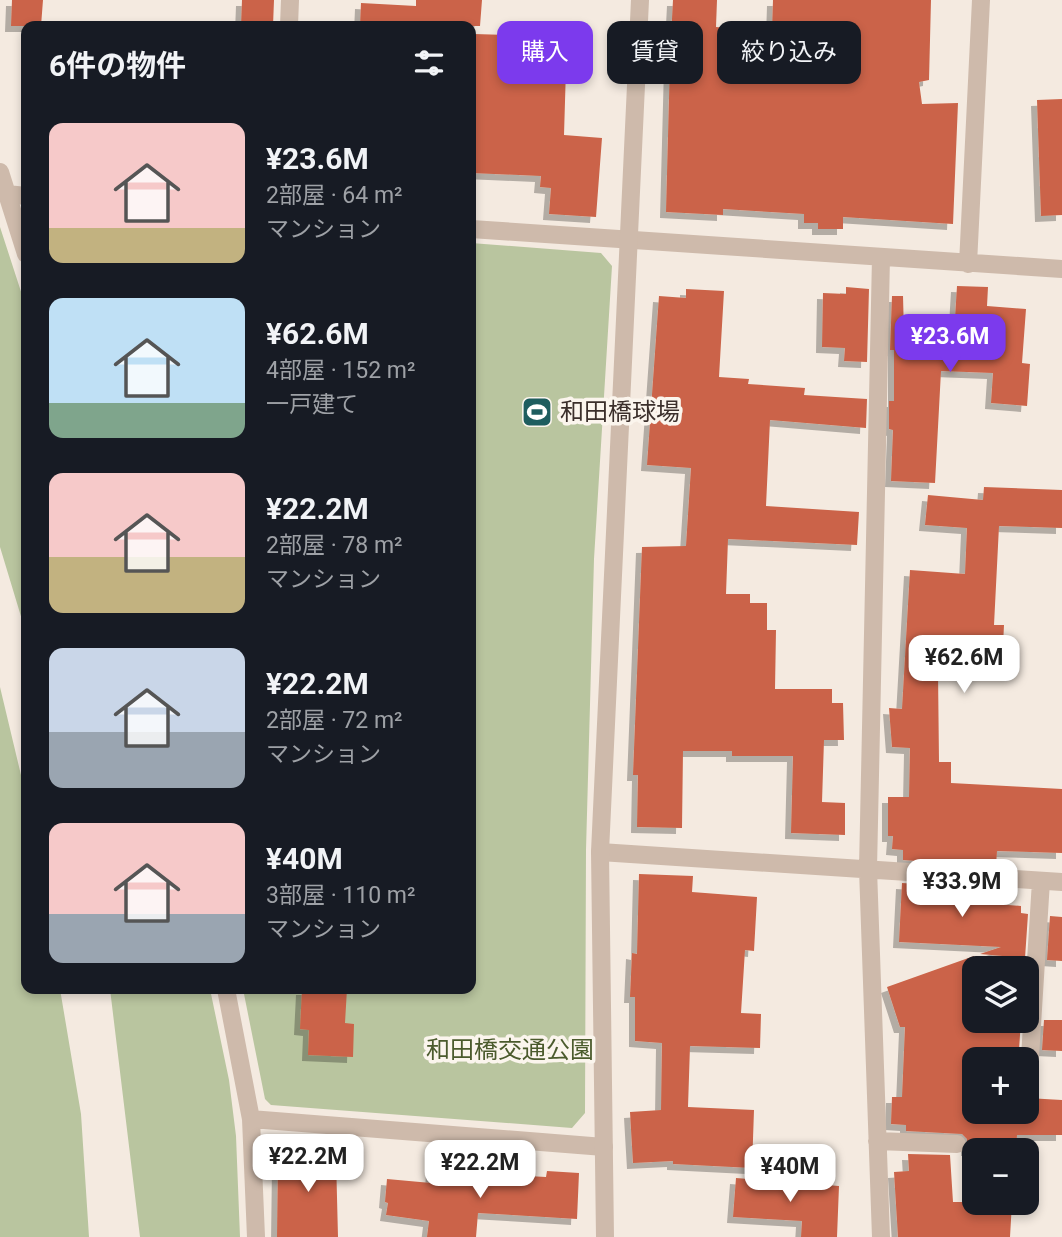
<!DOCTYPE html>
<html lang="ja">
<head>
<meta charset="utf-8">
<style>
  body { margin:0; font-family:Roboto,"Noto Sans JP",sans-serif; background:#20242c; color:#f1f3f6; height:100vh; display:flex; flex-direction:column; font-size:26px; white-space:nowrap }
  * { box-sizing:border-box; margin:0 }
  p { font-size:23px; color:#9ea1a6 }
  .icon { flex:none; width:38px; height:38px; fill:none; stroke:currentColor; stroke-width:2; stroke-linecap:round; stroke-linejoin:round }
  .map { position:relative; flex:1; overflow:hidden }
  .sheet { position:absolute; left:21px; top:21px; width:455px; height:973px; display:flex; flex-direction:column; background:#171b24; border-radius:14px; box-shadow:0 4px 10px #0003 }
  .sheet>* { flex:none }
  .top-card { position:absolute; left:497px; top:21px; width:458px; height:63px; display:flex; gap:14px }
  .buttons { position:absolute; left:962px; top:956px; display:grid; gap:14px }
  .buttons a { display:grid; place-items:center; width:77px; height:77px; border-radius:14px; background:#171b24; box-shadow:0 4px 10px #0003; font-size:35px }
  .price { position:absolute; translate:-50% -60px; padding:0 16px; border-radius:14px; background:#fff; color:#222; font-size:23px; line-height:46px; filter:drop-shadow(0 2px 4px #0008) }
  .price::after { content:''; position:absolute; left:50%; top:42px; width:21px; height:16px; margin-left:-10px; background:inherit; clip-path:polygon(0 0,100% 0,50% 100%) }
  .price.on { background:#7c3aed; color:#fff }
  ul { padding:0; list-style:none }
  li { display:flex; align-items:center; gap:21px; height:175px; padding:0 28px }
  li span { display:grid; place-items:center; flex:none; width:196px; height:140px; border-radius:14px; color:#555 }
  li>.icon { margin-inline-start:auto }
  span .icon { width:84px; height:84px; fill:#fffc; stroke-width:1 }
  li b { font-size:30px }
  h2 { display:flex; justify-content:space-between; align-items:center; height:84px; padding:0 28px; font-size:30px }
  .tag { padding:0 24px; border-radius:14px; background:#171b24; box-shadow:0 4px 10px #0003; font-size:24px; line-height:63px }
  .tag.on { background:#7c3aed; color:#fff }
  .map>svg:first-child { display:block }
  .green { fill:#b9c59f }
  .building { fill:#cb6448; filter:url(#shadow) }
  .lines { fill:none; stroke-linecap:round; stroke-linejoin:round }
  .minor { stroke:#cebaab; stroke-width:18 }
  .tertiary { stroke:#cebaab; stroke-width:18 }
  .labels { text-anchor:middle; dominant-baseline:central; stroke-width:7; stroke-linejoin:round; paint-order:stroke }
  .poi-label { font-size:24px; fill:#3b2f2b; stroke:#fbf5ed; text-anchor:start }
  .park-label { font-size:24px; fill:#4b5b2d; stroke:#fbf5ed }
</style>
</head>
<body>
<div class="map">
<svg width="1062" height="1237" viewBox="0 0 1062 1237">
  <defs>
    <filter id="shadow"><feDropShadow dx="-6" dy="6" stdDeviation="0" flood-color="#0004"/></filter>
  </defs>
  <rect width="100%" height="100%" fill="#f4eae0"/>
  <path class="green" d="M0 227 26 307V633L0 547Z
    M471 243 601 253 612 266 594 559 586 850 585 1113 572 1128 271 1105 265 1099 243 989H471Z
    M0 687 26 796V989H60L81 1114 89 1237H0Z
    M110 989H210L229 1080 236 1136 240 1237H140Z"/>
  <path class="building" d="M12 0H43L41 26H11Z
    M242 0H274L273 26H241Z
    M416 0H482L480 26H360L361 3 416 6Z
    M673 0H717L716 27 772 31 773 0H931L929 80 919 82 922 104 958 103 953 224 843 217V229H818V223H804V214L723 209V215L666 212 670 61 666 60 667 38H671Z
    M474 34 508 35 507 46H520V66L566 68 564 135 602 138 596 217 549 214 551 188 540 187 541 176 471 173Z
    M1062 99V215L1041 216 1037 100Z
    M957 286 988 287 987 306 1026 309 1022 363 1030 364 1027 406 991 403 993 373 941 371 935 483 891 481 893 430 889 429V401H894V350H890L892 296H903L904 333 954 335Z
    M846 287 869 289 867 362 844 361 845 348 822 347 823 293 846 294Z
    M686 289 724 291 719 377 749 379 748 384 805 388 804 395 867 399 866 428 770 420 766 506 859 512 857 545 728 539 726 594H750V603H767V630H776L775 689H832V703H843L844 740H824L822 802 845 803V835L791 833 793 756H732V751H683L682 828 637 827 638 775H633L642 547 686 546 691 468 647 465 659 296 686 298Z
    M984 487 1062 490V528L999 526 994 625H1004L1002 666 956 664 955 673 938 672 939 762H951V783L1062 789V853L997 851 996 866 903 860V850L892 849 893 836H888V797H909L910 748 892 747 889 708 902 709 910 570 965 574 967 528 925 525 928 495 983 500Z
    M639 874 693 876 692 892 757 897 754 951 745 950 741 1013 761 1014 760 1048 690 1046 688 1107 754 1110 752 1168 673 1164V1161L633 1163 630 1112 661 1110 662 1043 635 1041V997H630L632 953 637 954Z
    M902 883 995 889V904L1021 906V913L1028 914 1025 958 980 954 1001 947 899 942Z
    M1050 916 1062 917V961L1047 960Z
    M974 956 975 1020H1021L1019 1050H1015V1059H975V1111H1027V1098L1062 1100V1135H1017L1016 1150H967V1139L962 1134 906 1131V1125L891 1124 892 1097H902L905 1027H900L887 987Z
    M302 989H347L345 1023 354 1024 353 1057 308 1055 309 1030 300 1029Z
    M1044 1020H1062V1051L1042 1050Z
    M301 1147 333 1148 332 1158H336L338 1237H277L278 1161H284V1153L301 1154Z
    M908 1154 950 1155 953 1202H1012L1010 1237H898L894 1172 909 1171Z
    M432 1169 476 1173 475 1182 528 1185V1176L546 1177 547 1171 579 1173 577 1219 478 1213 476 1237H427L429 1221 386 1215 388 1203 385 1202 387 1179 431 1183Z
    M736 1178 839 1186 837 1237H801L802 1221 733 1217Z"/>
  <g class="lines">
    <path class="minor" d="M289 26 290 0
      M0 172 26 254
      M7 194 26 196
      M471 229 1062 269
      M968 264 981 0
      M600 852 1062 882
      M226 989 251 1119 256 1237
      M1029 1073 1041 881
      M251 1119 604 1147
      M877 1141 957 1144
      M881 1237 868 869 881 257"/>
    <path class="tertiary" d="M605 1237 600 852 640 0"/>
  </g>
  <defs>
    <g id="stadium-square" transform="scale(1.575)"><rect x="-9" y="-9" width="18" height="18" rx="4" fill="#1e5d5f" stroke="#fbf5ed"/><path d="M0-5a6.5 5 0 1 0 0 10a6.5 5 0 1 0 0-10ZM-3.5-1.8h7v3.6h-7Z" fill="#fff"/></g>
  </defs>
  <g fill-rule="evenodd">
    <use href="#stadium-square" x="537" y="412"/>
  </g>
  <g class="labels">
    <g class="poi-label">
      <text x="560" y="412">和田橋球場</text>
    </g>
    <g class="park-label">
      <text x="510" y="1050">和田橋交通公園</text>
    </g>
  </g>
</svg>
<div class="buttons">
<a><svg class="icon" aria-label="layers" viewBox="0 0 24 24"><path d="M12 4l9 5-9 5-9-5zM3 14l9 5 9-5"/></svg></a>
<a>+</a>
<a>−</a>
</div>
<b class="price on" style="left:950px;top:374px">¥23.6M</b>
<b class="price" style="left:964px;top:695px">¥62.6M</b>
<b class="price" style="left:962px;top:919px">¥33.9M</b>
<b class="price" style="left:308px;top:1194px">¥22.2M</b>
<b class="price" style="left:480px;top:1200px">¥22.2M</b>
<b class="price" style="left:790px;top:1204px">¥40M</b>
<div class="top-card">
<a class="tag on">購入</a>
<a class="tag">賃貸</a>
<a class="tag">絞り込み</a>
</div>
<section class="sheet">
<h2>6件の物件<svg class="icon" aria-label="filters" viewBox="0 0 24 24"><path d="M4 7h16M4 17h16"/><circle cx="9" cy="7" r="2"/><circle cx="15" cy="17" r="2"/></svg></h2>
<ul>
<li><span style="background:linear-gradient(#f6c9c9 75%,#c2b280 0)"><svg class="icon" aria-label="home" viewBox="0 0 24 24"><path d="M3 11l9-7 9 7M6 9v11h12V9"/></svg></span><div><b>¥23.6M</b><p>2部屋 · 64 m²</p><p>マンション</p></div></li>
<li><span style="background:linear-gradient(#bfe0f5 75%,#7fa58c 0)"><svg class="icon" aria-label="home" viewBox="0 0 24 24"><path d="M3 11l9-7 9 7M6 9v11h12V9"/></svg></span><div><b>¥62.6M</b><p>4部屋 · 152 m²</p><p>一戸建て</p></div></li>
<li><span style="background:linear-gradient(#f6c9c9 60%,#c2b280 0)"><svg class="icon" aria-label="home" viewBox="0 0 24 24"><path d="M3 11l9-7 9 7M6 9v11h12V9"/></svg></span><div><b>¥22.2M</b><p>2部屋 · 78 m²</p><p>マンション</p></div></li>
<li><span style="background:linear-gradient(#c9d6e8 60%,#9aa5b1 0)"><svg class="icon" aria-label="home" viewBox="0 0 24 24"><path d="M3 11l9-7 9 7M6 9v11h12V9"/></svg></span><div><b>¥22.2M</b><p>2部屋 · 72 m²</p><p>マンション</p></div></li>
<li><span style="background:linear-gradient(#f6c9c9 65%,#9aa5b1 0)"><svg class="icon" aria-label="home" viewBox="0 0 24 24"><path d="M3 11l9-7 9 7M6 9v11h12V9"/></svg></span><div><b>¥40M</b><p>3部屋 · 110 m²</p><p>マンション</p></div></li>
</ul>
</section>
</div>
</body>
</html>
